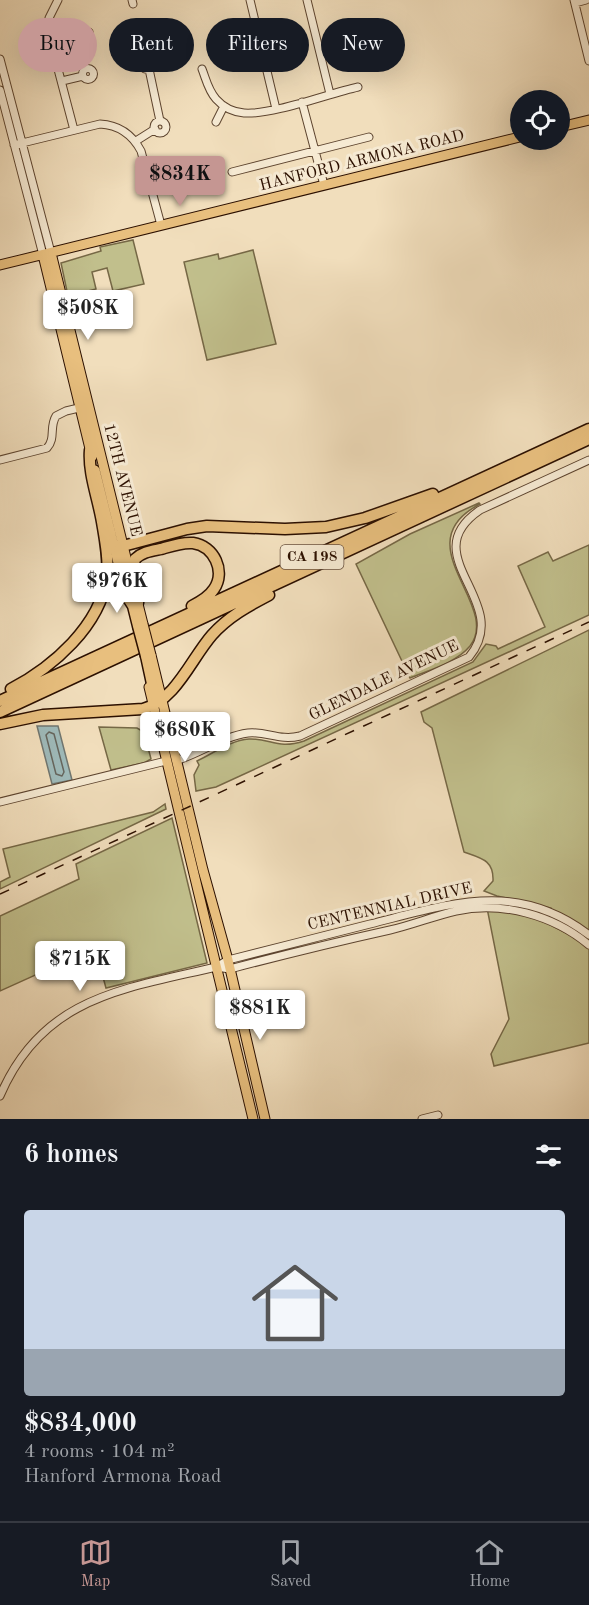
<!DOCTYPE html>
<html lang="en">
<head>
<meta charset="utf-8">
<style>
  body { margin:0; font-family:"Old Standard TT",serif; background:#242831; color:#f1f3f6; height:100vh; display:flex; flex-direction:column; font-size:22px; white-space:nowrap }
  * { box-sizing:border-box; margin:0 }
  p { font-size:20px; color:#9ea1a6 }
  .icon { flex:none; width:33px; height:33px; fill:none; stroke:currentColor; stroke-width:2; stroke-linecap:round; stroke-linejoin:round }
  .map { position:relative; height:1119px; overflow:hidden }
  .sheet { display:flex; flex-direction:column; background:#171b24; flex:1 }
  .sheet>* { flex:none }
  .top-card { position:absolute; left:18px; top:18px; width:554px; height:54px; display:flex; gap:12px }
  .controls { position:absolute; left:510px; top:90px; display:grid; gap:12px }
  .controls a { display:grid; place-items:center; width:60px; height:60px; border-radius:50%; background:#171b24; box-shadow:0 6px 24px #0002; font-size:30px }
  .price { position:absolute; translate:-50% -51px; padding:0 14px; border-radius:6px; background:#fff; color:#222; font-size:20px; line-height:39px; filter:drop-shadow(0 2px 3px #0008) }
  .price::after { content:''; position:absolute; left:50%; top:36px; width:18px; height:14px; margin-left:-9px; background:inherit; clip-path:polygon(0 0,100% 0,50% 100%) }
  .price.current { background:#c59692; color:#111 }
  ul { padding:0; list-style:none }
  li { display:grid; align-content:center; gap:12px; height:318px; padding:0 24px }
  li+li { border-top:2px solid #363941 }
  li span { display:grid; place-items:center; height:186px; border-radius:6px; color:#555 }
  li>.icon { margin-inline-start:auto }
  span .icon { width:108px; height:108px; fill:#fffc; stroke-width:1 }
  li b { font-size:26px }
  h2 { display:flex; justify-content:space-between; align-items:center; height:72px; padding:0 24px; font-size:26px }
  .tag { padding:0 21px; border-radius:27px; background:#171b24; box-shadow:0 6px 24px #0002; font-size:21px; line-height:54px }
  .tag.current { background:#c59692; color:#111 }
  .menu { display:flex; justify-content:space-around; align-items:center; height:84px; border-top:2px solid #363941; background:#171b24; font-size:16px; color:#9ea1a6 }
  .menu a { display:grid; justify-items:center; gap:3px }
  .menu .current { color:#c59692 }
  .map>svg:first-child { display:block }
  .green { fill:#c1bf8c; stroke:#766846; stroke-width:1.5 }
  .water { fill:#9ebaba; stroke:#707670; stroke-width:1.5 }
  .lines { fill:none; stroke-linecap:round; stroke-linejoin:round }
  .shore { stroke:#65655d; stroke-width:1.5 }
  .minor-casing { stroke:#5d442f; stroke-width:9 }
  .major-casing { stroke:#2c1000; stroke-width:11 }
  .highway-casing { stroke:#2c1000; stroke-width:13 }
  .minor { stroke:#f6ead3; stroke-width:7 }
  .major { stroke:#e8bf7e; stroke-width:9 }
  .highway { stroke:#e8bf7e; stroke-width:10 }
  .rail { stroke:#2c1000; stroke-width:1.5; stroke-dasharray:10 10; stroke-linecap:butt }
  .major-bridge-casing { stroke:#2c1000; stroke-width:11; stroke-linecap:butt }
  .highway-bridge-casing { stroke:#2c1000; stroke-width:13; stroke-linecap:butt }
  .major-bridge { stroke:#e8bf7e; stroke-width:9 }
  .highway-bridge { stroke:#e8bf7e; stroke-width:10 }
  .labels { text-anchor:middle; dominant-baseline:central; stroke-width:6; stroke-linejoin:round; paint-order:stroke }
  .shield { fill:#f6ead3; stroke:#69513f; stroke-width:1.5 }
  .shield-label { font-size:15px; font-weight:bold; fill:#2c1000 }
  .street-label { font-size:16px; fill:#2c1000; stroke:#f6ead3 }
</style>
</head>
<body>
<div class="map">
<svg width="589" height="1119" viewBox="0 0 589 1119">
  <rect width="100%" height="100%" fill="#f1debc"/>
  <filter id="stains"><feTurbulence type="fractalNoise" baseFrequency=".00333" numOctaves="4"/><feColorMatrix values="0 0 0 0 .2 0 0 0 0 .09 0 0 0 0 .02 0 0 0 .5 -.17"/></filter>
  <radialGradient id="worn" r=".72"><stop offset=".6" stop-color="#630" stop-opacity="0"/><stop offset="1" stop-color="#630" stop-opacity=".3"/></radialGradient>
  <path class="green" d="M133 240 144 284 113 291 107 268 92 272 96 289 68 296 61 263 101 251 100 247Z
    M253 250 276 344 207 360 184 262 218 254 219 259Z
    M479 503 480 504C403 544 502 605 470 646 456 663 429 670 410 678L356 564 410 534Z
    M589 545V615L216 787 196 791 194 775 199 765 197 761C212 754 231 740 249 739 271 738 277 750 304 741L473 662 486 644 496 646 498 649 545 627 518 566 548 552 553 561Z
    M589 630V935L551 912V908L497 896 484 891 493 881C494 860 481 858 464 852L432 728 424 722 421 712Z
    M99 727 137 728 144 732 151 759 144 763 111 770Z
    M165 804 166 809 0 889V882L10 877 3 849 153 812Z
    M172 818 207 963 106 988 95 948 0 991V916L79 879 76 864Z
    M487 908 530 914 589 945V1043L494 1066 491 1054 509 1019Z"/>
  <path class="water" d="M37 726H58L72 780 52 784Z"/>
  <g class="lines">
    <path class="shore" d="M49 732 54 734 64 772 62 776 56 774 46 735Z"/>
    <g class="minor-casing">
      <path id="minor" d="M58 0 49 18V35L74 130
        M132 0 133 4
        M250 0 276 109
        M307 0 330 94
        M574 0 589 61
        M575 3 586 0
        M53 47 75 40 89 32
        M141.5 64a5.5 5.5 0 1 1 11 0a5.5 5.5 0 1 1-11 0Z
        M0 59 51 253
        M82.5 74a5.5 5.5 0 1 1 11 0a5.5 5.5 0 1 1-11 0Z
        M149 69 160 121
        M202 69C206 79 208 90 216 99 223 107 233 112 244 113 273 115 327 94 358 87
        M62 81 83 76
        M0 90 43 255
        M302 102 324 185
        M154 127a6 6 0 1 1 12 0a6 6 0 1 1-12 0Z
        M216 122 224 106
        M136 141 155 129
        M14 145 100 124C119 125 132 134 141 151L161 225
        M232 172 369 137
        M164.5 185a5.5 5.5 0 1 1 11 0a5.5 5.5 0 1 1-11 0Z
        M0 460 47 448C56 438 49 427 56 416L66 411 83 407
        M178 760C201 753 224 736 248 733 267 731 279 741 300 736L469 657C515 602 412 556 480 510L589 460
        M0 802 166 761
        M216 967 230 969C283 955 336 942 390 930 412 925 434 916 456 911 502 901 553 915 589 945
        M0 1096C42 997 123 989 216 967L228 960C275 948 323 936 370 924 450 904 516 879 589 935
        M422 1119 438 1115"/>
    </g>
    <g class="major-casing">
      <path id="major" d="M560 127 589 120
        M51 253 131 578
        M43 255 92 457
        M0 265 520 137
        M95 470 127 599
        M137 600 143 624
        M151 655 203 870 228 960 265 1119
        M149 687 253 1119"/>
    </g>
    <g class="highway-casing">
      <path id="highway" d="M119 564 120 549 123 546 187 529 207 526 285 529 326 527 365 518 433 494
        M126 595 133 606 138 626
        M138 603 139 590 133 568 135 559C142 552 151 551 161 549 171 546 182 542 193 543 214 546 226 571 214 589 209 597 200 602 192 606
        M146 656 154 693 157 697 162 699
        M11 689C53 667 100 626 107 577 109 559 105 540 102 522 98 498 88 473 90 450
        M0 701 589 429
        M0 712 589 439
        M0 724 43 715 143 709C176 700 191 659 212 635 228 617 248 606 269 595"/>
    </g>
    <use href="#minor" class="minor"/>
    <use href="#major" class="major"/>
    <use href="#highway" class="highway"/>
    <path class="rail" d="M0 894 589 622"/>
    <g class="major-bridge-casing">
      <path id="major-bridge" d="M143 624 151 655"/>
    </g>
    <g class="highway-bridge-casing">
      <path id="highway-bridge" d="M138 626 146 656"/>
    </g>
    <use href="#major-bridge" class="major-bridge"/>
    <use href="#highway-bridge" class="highway-bridge"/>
  </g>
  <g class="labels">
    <rect class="shield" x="280.5" y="545" width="63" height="24" rx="4.5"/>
    <g class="shield-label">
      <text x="312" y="557">CA 198</text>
    </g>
    <g class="street-label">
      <text transform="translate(362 161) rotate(-14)">HANFORD ARMONA ROAD</text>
      <text transform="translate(122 480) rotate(76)">12TH AVENUE</text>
      <text transform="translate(384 681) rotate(-26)">GLENDALE AVENUE</text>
      <text transform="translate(390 907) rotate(-13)">CENTENNIAL DRIVE</text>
    </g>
  </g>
  <rect width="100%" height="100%" filter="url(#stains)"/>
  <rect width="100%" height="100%" fill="url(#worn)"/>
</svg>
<div class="controls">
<a><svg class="icon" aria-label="locate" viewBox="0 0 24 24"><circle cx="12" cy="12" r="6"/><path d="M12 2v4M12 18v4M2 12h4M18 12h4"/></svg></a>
</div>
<b class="price current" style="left:180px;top:207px">$834K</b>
<b class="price" style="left:88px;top:341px">$508K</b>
<b class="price" style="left:117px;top:614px">$976K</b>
<b class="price" style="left:185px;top:763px">$680K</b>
<b class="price" style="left:80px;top:992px">$715K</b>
<b class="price" style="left:260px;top:1041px">$881K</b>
<div class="top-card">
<a class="tag current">Buy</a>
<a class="tag">Rent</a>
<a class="tag">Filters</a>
<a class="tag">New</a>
</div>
</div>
<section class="sheet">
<h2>6 homes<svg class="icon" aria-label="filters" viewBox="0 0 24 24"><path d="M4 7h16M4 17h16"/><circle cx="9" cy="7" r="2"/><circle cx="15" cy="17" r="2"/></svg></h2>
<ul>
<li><span style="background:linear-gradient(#c9d6e8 75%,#9aa5b1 0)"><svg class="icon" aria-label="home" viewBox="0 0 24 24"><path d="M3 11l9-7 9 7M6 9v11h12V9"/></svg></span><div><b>$834,000</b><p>4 rooms · 104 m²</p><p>Hanford Armona Road</p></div></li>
</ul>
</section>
<nav class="menu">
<a class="current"><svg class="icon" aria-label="map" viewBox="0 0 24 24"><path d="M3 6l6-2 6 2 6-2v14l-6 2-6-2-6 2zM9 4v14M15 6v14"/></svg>Map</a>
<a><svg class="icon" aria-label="saved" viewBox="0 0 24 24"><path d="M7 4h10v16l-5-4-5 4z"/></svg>Saved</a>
<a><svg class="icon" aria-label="home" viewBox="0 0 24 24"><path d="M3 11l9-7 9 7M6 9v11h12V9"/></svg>Home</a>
</nav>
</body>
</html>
